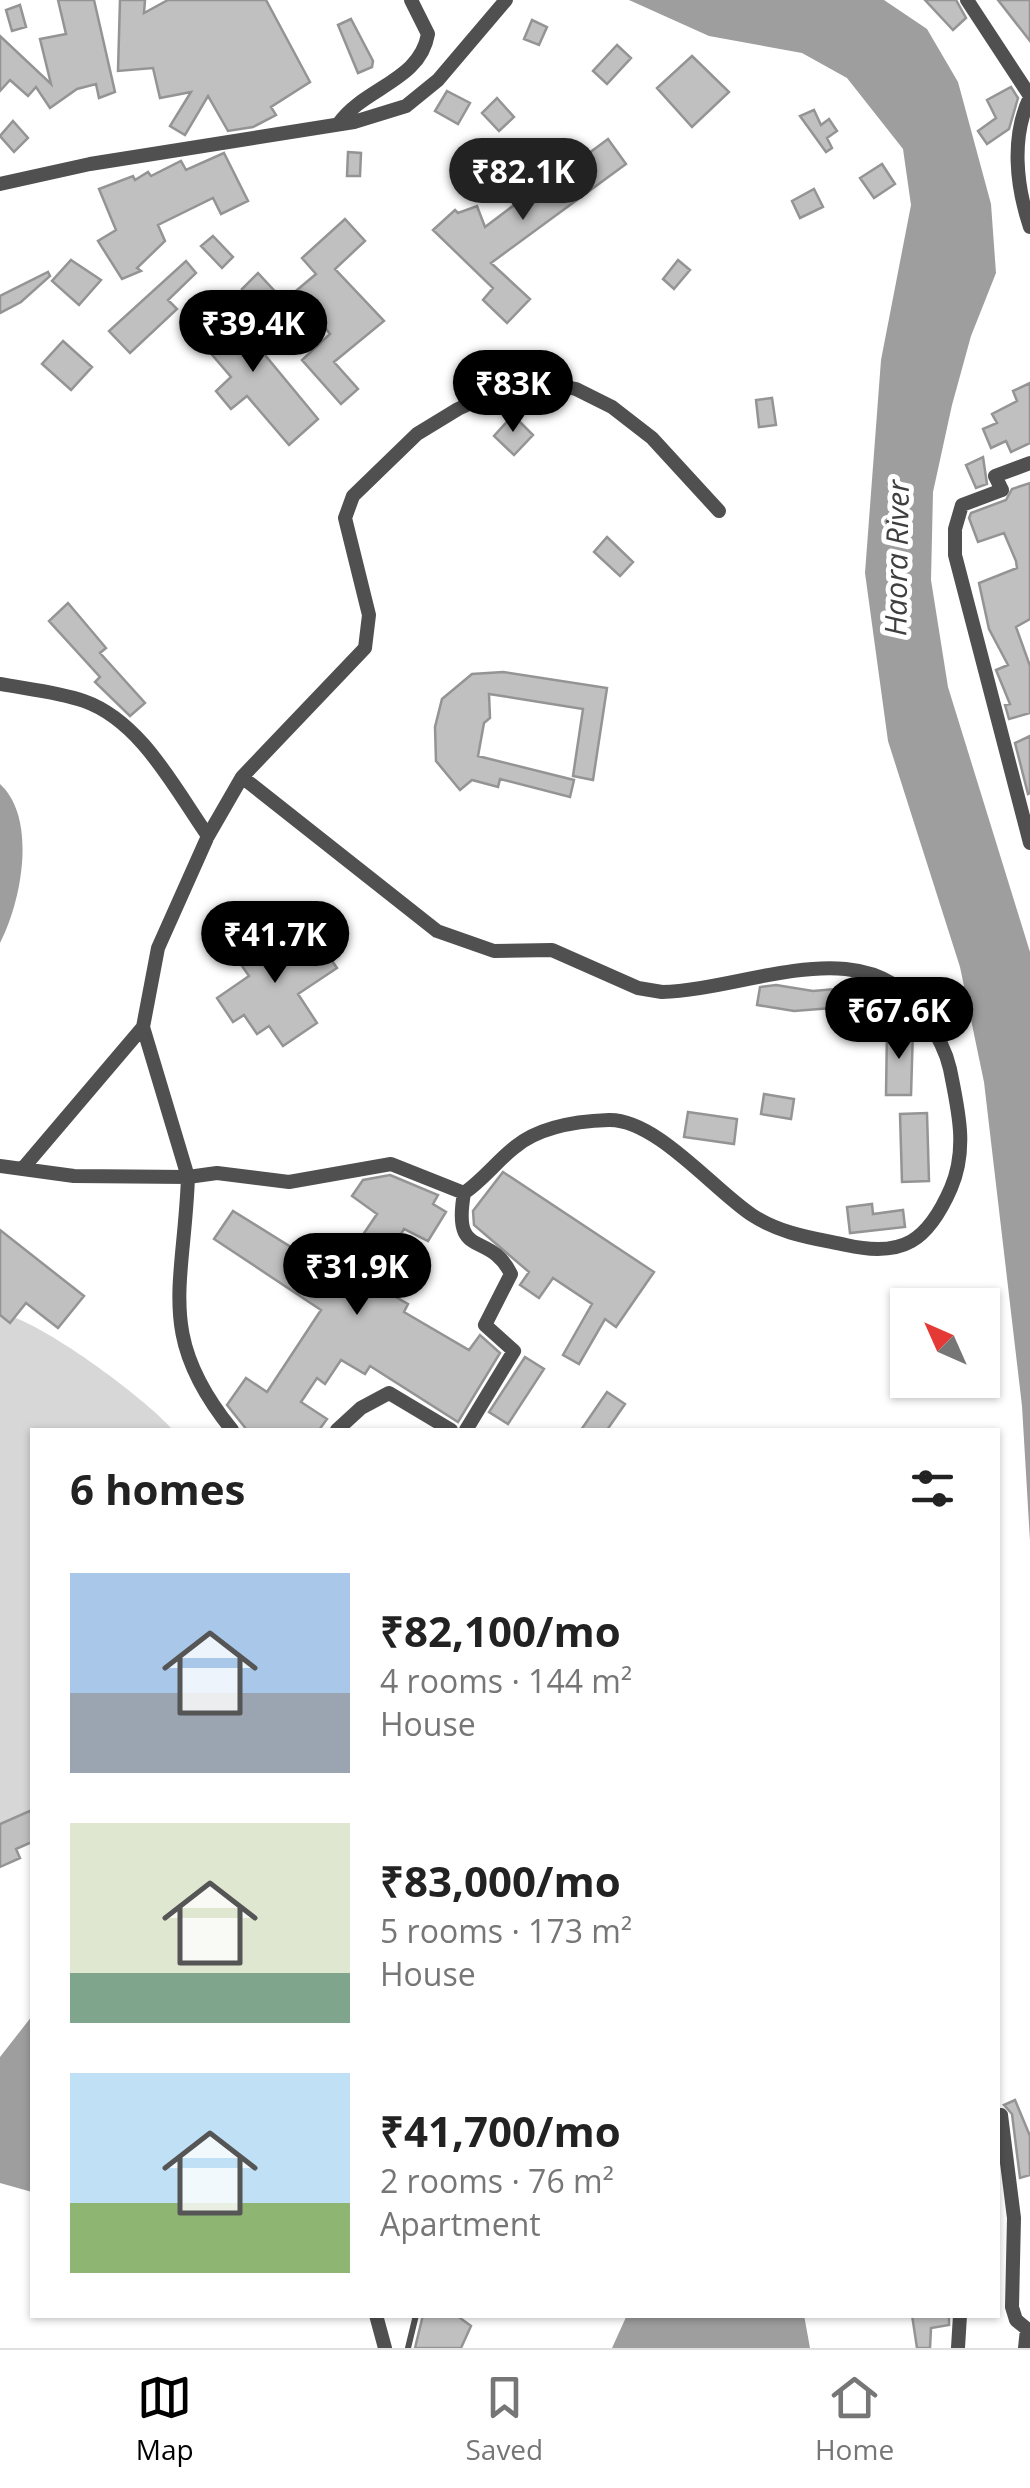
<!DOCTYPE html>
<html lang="en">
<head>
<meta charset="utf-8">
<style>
  body { margin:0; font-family:"Open Sans",sans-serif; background:#f2f2f2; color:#222; height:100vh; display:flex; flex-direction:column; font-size:38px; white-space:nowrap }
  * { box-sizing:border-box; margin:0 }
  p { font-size:32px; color:#767676 }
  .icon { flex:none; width:55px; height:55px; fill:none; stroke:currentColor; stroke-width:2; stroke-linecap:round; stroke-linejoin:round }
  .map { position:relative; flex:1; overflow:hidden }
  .side { position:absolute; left:30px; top:1428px; width:970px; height:890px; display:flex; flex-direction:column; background:#fff; border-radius:0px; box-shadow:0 2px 8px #0004 }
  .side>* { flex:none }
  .needle { width:65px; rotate:315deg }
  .fabs { position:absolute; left:890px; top:1288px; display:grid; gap:20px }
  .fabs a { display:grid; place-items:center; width:110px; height:110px; border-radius:0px; background:#fff; box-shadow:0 2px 8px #0004; font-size:50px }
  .price { position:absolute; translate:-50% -85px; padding:0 22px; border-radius:35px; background:#000; color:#fff; font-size:32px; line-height:65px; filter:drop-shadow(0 2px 5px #0008) }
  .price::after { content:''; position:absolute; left:50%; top:60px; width:30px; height:22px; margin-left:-15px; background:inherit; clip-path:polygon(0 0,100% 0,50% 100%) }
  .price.on { background:#222; color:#fff }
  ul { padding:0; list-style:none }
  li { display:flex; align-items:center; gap:30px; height:250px; padding:0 40px }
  li span { display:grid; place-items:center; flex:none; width:280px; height:200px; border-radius:0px; color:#555 }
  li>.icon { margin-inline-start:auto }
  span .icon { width:120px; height:120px; fill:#fffc; stroke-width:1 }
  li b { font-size:42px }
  h2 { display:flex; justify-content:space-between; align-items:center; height:120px; padding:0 40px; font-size:42px }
  .tab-bar { display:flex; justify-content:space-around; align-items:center; height:140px; border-top:2px solid #e0e0e0; background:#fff; font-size:28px; color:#767676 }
  .tab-bar a { display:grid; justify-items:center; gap:5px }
  .tab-bar .on { color:#000 }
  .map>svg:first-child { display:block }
  .green { fill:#d7d7d7 }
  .water { fill:#9e9e9e }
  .building { fill:#c0c0c0; stroke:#949494; stroke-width:2.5 }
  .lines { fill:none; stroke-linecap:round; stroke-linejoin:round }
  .service { stroke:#505050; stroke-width:6 }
  .minor { stroke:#505050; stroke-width:14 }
  .labels { text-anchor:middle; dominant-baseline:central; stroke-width:10; stroke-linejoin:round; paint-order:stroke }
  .water-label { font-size:30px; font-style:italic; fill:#3f3f3f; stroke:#fff }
</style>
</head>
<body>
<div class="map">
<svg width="1030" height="2348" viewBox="0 0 1030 2348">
  <rect width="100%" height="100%" fill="#fff"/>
  <path class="green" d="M0 1313C40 1320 145 1398 173 1430H32V1837L0 1833Z"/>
  <path class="water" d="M629 0H884L927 29 958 82 991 204 996 273 971 336 952 405 933 492 931 580 948 687 1030 952V1541L1022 1406 984 1082 960 967 888 741 865 573 881 360 911 205 903 149 847 78 802 53 709 36Z
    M0 784C38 819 21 903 0 943Z
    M32 2016V2192L0 2183V2057Z
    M627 2315H804L810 2348H612Z"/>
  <path class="building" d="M58 0H94L115 92 99 98 96 84 77 89 50 108 36 87 28 96 10 80 0 91V36L51 84 40 39 66 34Z
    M120 0H145L144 13 168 0H266L310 82 271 107 276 115 253 127 228 131 208 96 185 135 170 126 191 92 160 98 153 68 118 71Z
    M925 0H956L966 18 953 30Z
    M998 0H1030V41Z
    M20 5 26 27 12 31 6 10Z
    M351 19 373 61 372 67 358 73 338 25Z
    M532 20 547 27 539 45 524 39Z
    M617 45 631 58 607 84 593 71Z
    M692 56 729 92 692 127 657 88Z
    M1011 87 1018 98 1009 129 987 144 978 131 996 118 987 100Z
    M447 91 470 103 458 124 435 111Z
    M497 98 514 117 499 131 482 113Z
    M814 110 821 125 829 119 837 131 827 138 832 148 826 152 800 116Z
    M13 121 28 138 14 152 0 136Z
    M608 139 626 164 491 263 530 299 507 323 483 300 493 288 433 230 455 210 458 213 477 206 485 227 530 193 522 182 536 171 546 185Z
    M348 152 361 153 360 176H347Z
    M224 153 248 201 221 214 213 198 158 225 165 241 137 268 141 271 122 279 98 241 116 230 99 189 133 176 135 180 148 172 151 176 181 161 186 170Z
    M882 164 895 184 874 198 860 178Z
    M814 189 823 207 800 218 792 201Z
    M345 219 365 241 335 269 384 321 334 362 358 389 341 404 302 360 330 334 307 306 282 330 242 289 258 273 284 301 316 274 302 258Z
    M213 236 233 257 222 268 201 246Z
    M71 260 101 280 79 305 52 281Z
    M678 260 690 270 674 289 663 279Z
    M186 261 196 273 168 300 177 309 130 353 109 331Z
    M48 272 50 276 21 302 0 313V296Z
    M222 303 318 419 289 445 247 396 231 409 216 391 231 377 190 329Z
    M63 341 92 367 71 390 42 364Z
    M1030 383V443L1011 452 1006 441 991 448 983 429 997 423 992 414 1017 401 1013 391Z
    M772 398 776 425 759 427 756 400Z
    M513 415 533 435 514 455 494 436Z
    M983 457 987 484 976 488 966 465Z
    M1030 483V619L1016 627 1030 666V713L1009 719 1005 705 1010 704 996 670 1008 665 989 629 979 583 1017 568 1016 561 1004 533 978 542 969 518 971 513 1006 500 1012 489Z
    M607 537 633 562 620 576 594 552Z
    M68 603 106 648 100 653 145 703 130 716 95 682 100 677 49 621Z
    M503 672 607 688 593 780 573 776 583 709 489 694 490 718 484 723 478 756 574 780 570 797 500 779 498 787 472 780 460 790 436 761 435 727 442 699 472 674Z
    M1030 736V793L1028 794 1015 743Z
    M268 926 292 962 320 944 337 968 298 994 317 1023 283 1046 269 1026 257 1034 244 1015 233 1022 217 998 249 976 231 950Z
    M776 985 813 991 869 986 870 1005 794 1011 757 1005 760 987Z
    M887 1030H913L911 1095H886Z
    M764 1094 794 1099 791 1119 761 1114Z
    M688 1112 737 1119 734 1144 684 1137Z
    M927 1113 929 1181 902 1182 900 1114Z
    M503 1172 654 1272 616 1327 605 1319 579 1364 563 1355 592 1304 553 1278 539 1298 520 1285 529 1272 474 1225 473 1211Z
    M390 1175 438 1195 433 1204 446 1212 428 1241 404 1229 385 1260 394 1265 380 1288 408 1304 404 1312 469 1350 480 1335 500 1353 458 1422 370 1366 365 1374 341 1360 325 1384 317 1378 301 1402 327 1419 319 1430H247L227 1405 246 1378 267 1392 321 1310 214 1239 233 1211 352 1285 369 1258 354 1248 377 1214 352 1196 363 1180Z
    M872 1204 873 1214 903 1210 905 1227 850 1233 847 1207Z
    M0 1230 84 1296 58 1328 26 1303 10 1323 0 1315Z
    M525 1357 544 1369 508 1424 489 1412Z
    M607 1392 625 1404 607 1430H581Z
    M32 1810V1842L16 1849 20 1858 0 1867V1824Z
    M1015 2100 1030 2136V2175L1020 2178 1012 2114 1004 2105Z
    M423 2315H456L471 2326 461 2348H415Z
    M912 2315H949V2325L931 2328 930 2348H917Z"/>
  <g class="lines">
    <path class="service" d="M408 2348 416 2315"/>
    <path class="minor" d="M967 0 1030 96
      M1030 97C1011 137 1016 185 1030 227
      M339 123C365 87 420 81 428 34L411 0
      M0 184 90 164 354 122 406 106 438 80 506 0
      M1030 463 995 476 1002 490 962 505 955 529V555L1030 843
      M0 684C27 689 58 692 84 701 141 721 175 789 208 836
      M242 777 437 931 494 951 552 950 638 988 662 992C749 990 872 924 928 1021 938 1037 946 1051 950 1069 958 1110 968 1148 951 1188 928 1241 903 1258 846 1245 813 1238 781 1234 752 1215 714 1190 656 1119 609 1120 578 1121 539 1127 515 1147 497 1161 483 1180 464 1193L391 1164 289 1182 217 1173 188 1177 143 1027 158 948 208 836 242 777 365 648 369 615 345 518 353 496 417 434 458 409 506 387 541 382 576 389 612 407 652 438 719 511
      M0 1166 74 1176 188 1177C184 1287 155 1335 232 1430
      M24 1167 143 1027
      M464 1193C452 1262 489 1229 511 1274L485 1325 514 1351 466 1430
      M337 1430 361 1408 389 1393 451 1430
      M1001 2115 1014 2218 1012 2307 1016 2320 1027 2329 1025 2348
      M376 2315 385 2348
      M958 2348 960 2315"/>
  </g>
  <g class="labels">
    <g class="water-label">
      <text transform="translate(896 558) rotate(-89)">Haora River</text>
    </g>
  </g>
</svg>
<div class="fabs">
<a><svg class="needle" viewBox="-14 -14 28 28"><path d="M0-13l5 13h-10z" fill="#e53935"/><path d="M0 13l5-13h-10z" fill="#767676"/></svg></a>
</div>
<b class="price on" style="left:523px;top:223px">₹82.1K</b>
<b class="price" style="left:253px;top:375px">₹39.4K</b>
<b class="price" style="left:513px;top:435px">₹83K</b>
<b class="price" style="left:275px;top:986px">₹41.7K</b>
<b class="price" style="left:899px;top:1062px">₹67.6K</b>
<b class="price" style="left:357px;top:1318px">₹31.9K</b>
<section class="side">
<h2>6 homes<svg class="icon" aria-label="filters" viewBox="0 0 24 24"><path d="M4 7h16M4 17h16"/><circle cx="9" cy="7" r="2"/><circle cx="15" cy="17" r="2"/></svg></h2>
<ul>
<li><span style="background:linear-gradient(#a9c7e8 60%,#9aa5b1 0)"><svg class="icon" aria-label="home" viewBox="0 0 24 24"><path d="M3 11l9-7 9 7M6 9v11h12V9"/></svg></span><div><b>₹82,100/mo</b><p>4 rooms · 144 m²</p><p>House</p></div></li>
<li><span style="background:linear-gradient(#dfe7d0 75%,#7fa58c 0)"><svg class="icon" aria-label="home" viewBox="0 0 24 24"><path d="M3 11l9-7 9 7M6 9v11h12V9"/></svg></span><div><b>₹83,000/mo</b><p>5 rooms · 173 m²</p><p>House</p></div></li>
<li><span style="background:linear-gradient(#bfe0f5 65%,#8fb573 0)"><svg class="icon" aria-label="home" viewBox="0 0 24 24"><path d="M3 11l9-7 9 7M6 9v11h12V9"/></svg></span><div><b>₹41,700/mo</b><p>2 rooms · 76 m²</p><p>Apartment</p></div></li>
</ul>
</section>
</div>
<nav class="tab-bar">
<a class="on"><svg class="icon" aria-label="map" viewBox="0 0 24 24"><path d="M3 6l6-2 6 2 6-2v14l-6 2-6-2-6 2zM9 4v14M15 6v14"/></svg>Map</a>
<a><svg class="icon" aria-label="saved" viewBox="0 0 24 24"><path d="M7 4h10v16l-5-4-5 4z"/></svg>Saved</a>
<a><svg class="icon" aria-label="home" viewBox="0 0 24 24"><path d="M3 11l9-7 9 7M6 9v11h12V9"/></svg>Home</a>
</nav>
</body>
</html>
